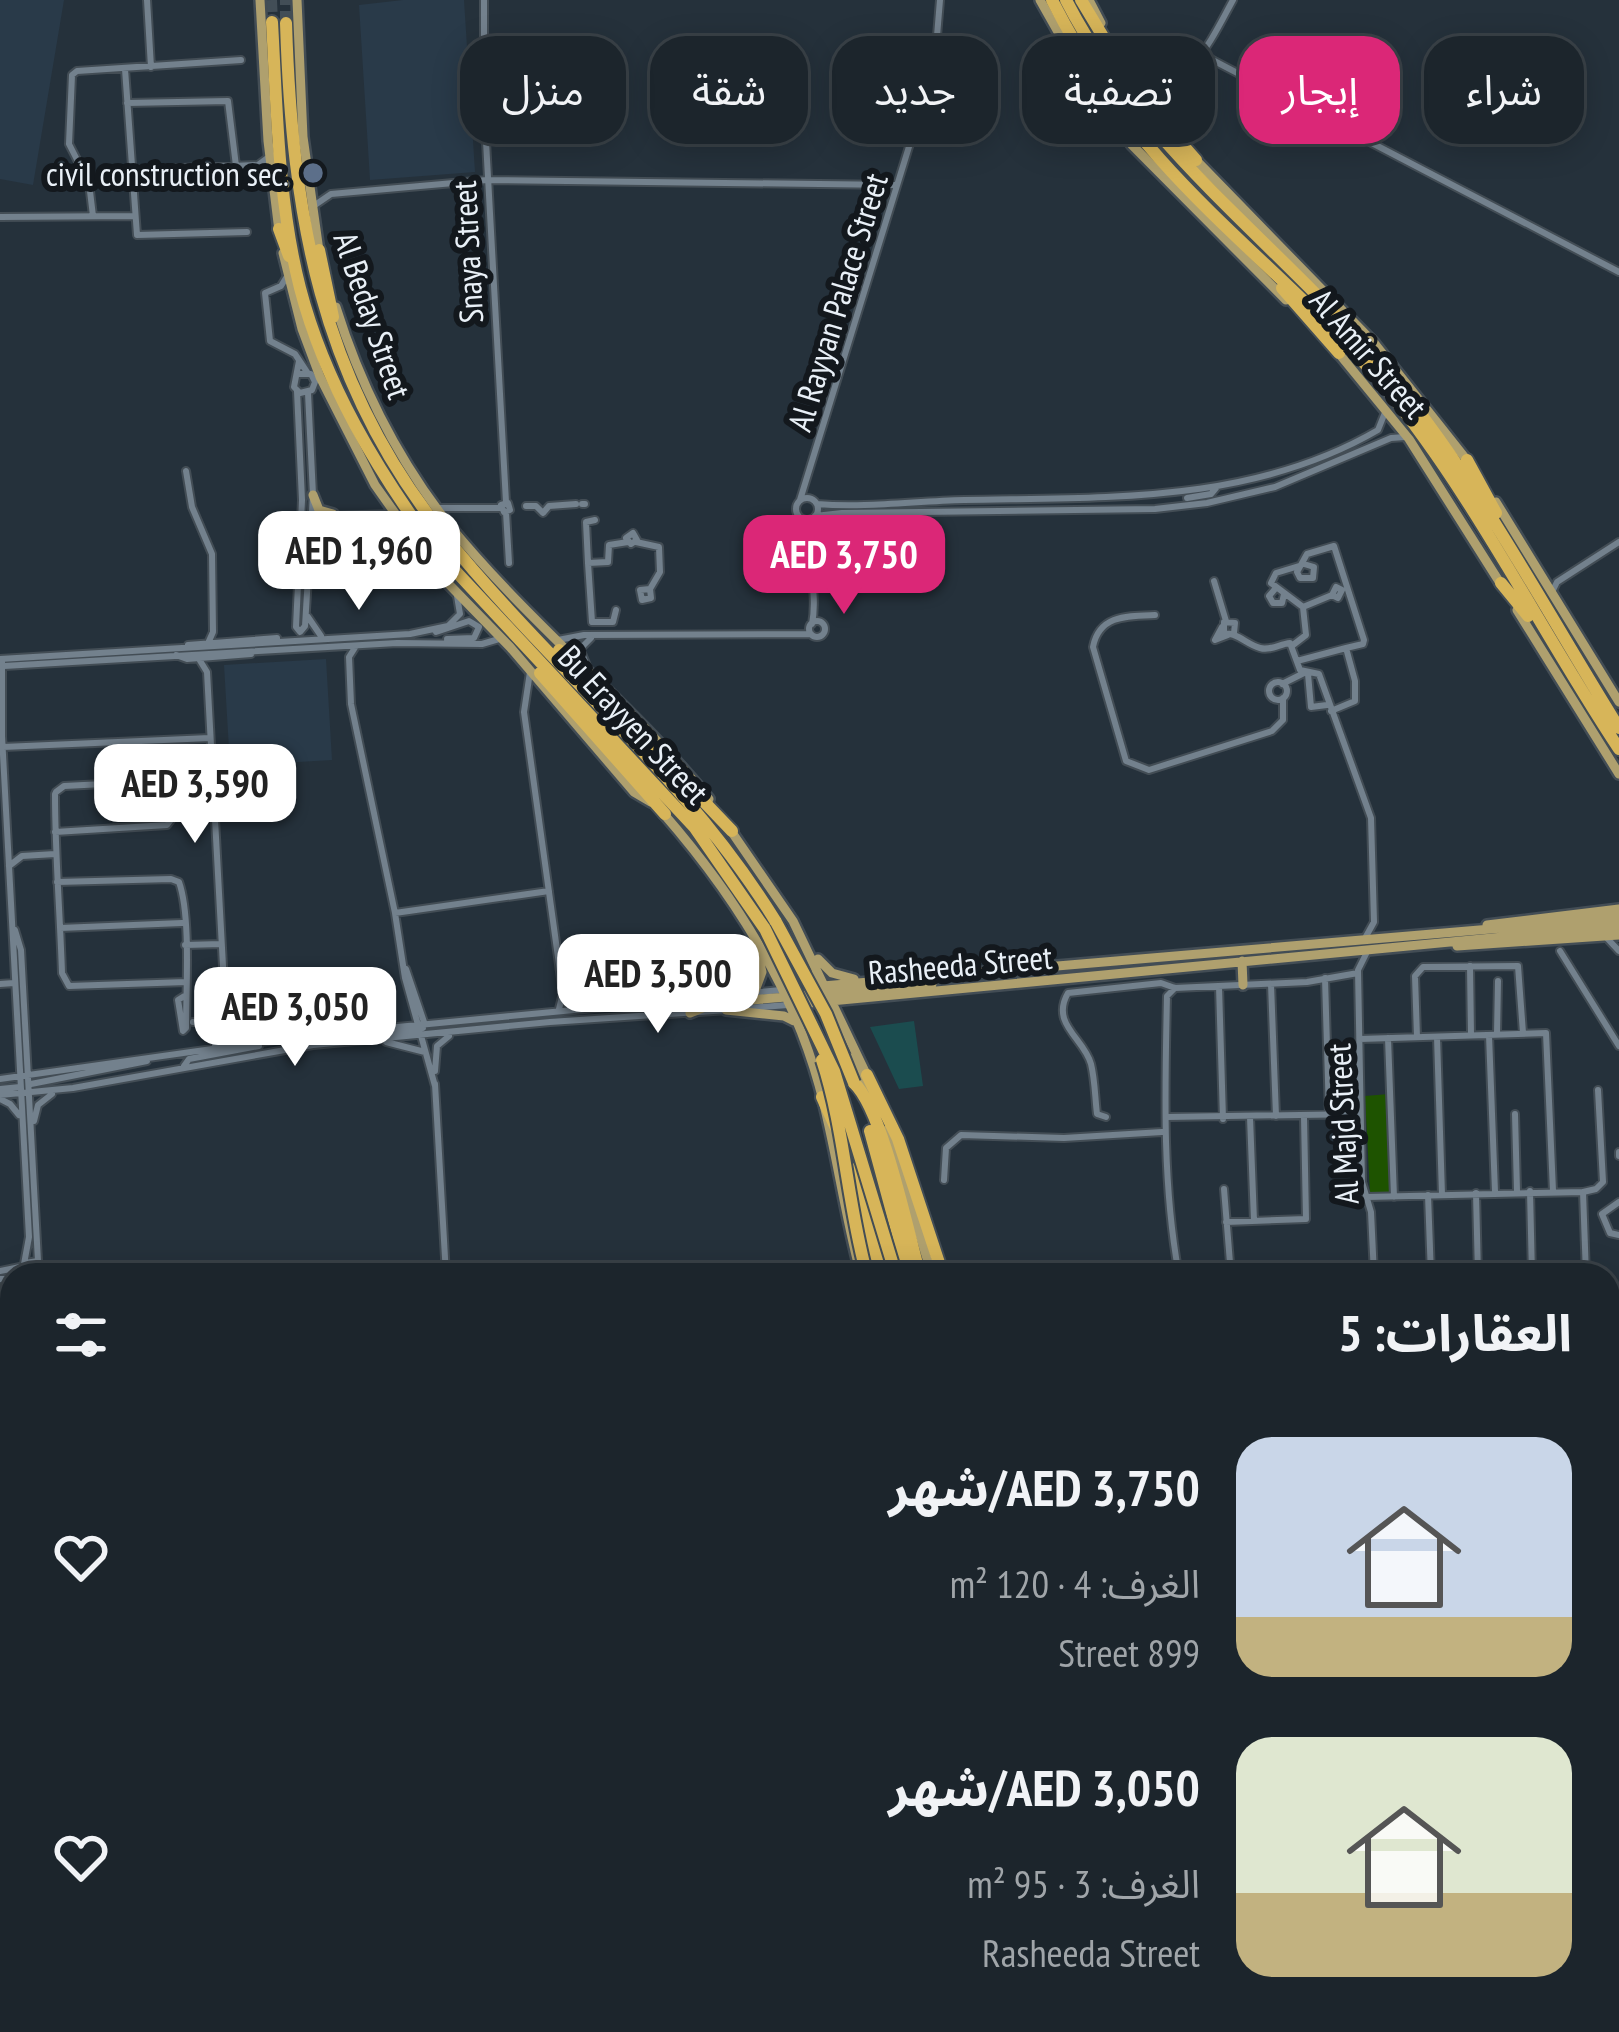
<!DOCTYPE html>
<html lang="ar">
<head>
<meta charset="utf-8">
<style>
  body { margin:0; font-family:"PT Sans Narrow","Noto Sans Arabic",sans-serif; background:#252d34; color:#f1f3f6; direction:rtl; height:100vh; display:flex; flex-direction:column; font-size:45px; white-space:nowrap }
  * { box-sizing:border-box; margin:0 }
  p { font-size:39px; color:#a0a5a9 }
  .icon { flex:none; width:66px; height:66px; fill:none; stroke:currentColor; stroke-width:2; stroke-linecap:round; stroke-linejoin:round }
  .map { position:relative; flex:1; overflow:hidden; direction:ltr }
  .drawer { position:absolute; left:0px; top:1263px; width:1620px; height:771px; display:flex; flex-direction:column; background:#1c252c; border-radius:36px 36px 0 0; box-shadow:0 6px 30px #0003,0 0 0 3px #3a4248; direction:rtl }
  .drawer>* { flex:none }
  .banner { position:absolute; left:36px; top:36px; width:1548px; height:108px; direction:rtl; display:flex; gap:24px }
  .price { position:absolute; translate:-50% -102px; padding:0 27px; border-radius:24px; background:#fff; color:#222; font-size:39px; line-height:78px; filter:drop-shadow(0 3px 6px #0008) }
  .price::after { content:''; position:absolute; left:50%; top:72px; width:36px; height:27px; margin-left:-18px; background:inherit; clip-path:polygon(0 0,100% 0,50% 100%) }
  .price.current { background:#db2777; color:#fff }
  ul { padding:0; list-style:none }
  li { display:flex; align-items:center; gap:36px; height:300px; padding:0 48px }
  li span { display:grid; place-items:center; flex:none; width:336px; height:240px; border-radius:36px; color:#555 }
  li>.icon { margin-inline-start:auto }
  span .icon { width:144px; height:144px; fill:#fffc; stroke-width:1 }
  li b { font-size:51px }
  h2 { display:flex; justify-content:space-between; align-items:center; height:144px; padding:0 48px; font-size:51px }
  .tag { padding:0 42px; border-radius:36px; background:#1c252c; box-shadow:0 6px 30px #0003,0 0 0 3px #3a4248; font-size:42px; line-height:108px }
  .tag.current { background:#db2777; color:#fff }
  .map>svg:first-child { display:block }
  .built { fill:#293a49 }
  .green { fill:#1e5300 }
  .water { fill:#1b4c4f }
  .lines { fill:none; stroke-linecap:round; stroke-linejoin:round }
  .highway-tunnel { stroke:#424e57; stroke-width:12; stroke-dasharray:12 6; stroke-linecap:butt }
  .minor-casing { stroke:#434d55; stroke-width:10 }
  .major-casing { stroke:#434d55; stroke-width:14 }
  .highway-casing { stroke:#434d55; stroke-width:16 }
  .minor { stroke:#73818d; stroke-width:6 }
  .major { stroke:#afa06e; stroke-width:9 }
  .highway { stroke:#d7b559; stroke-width:12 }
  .highway-bridge-casing { stroke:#434d55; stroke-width:16; stroke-linecap:butt }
  .highway-bridge { stroke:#d7b559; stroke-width:12 }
  .service-dot { fill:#5c6f8a; stroke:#13181d; stroke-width:4.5 }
  .labels { text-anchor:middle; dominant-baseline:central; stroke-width:12; stroke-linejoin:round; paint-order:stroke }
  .poi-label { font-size:33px; fill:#e9f0f7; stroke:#13181d; text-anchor:end }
  .street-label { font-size:33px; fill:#e9f0f7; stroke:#13181d }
</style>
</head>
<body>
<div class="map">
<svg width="1619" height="2032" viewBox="0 0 1619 2032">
  <rect width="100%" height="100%" fill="#25313b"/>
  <path class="built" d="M0 0H64L33 185 0 179Z
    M403 0H464L475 172 370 180 359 5Z
    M326 659 332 760 230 766 224 665Z"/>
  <path class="green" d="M1389 1094 1394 1192 1370 1193 1365 1096Z
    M1619 1742V1915L1608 1920V1744Z"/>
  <path class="water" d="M914 1021 923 1086 899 1089 870 1027Z"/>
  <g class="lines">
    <path class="highway-tunnel" d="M271 0 272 22
      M286 23V0"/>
    <g class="minor-casing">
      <path id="minor" d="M147 0 151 67
        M484 0V105L506 502
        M1201 54 1619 272
        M125 69 137 235 247 232
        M1141 88C1190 91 1213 36 1233 0
        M127 103 228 101 236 166
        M1165 119 1164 103 1175 81
        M131 170 258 165 269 157
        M312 207 331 194 487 180 896 185
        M93 216 89 183 69 144 72 75 77 71 241 60
        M0 217 134 216
        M286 278 281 286 265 293 270 341 295 354 307 372
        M298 374H311L315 382 312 390 300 393 294 387 299 361
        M297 391 302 500 296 627 300 632 305 626 313 495 308 393
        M186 471 192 507 212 554 213 632 209 641
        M796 509a11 11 0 1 1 22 0a11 11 0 1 1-22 0Z
        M1187 498 1211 494 1216 488
        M800 500 920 111 937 36 940 0
        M508 503 510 510 504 512 501 505Z
        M582 504H585
        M817 504C865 508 916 501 964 500 1106 497 1251 504 1378 430L1386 410
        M526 506H536L543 513 549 506 576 504
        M439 508H501
        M506 512 509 563
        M815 516 842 513 1155 509 1207 503 1275 487 1391 438 1405 437
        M633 533 637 540 631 544 626 538Z
        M636 542 659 547 660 572 650 589 651 598 642 600 640 590 650 589
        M588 563 586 522 595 520
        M1304 564 1314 567 1313 578H1300L1297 572 1307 554 1334 546 1364 640 1363 644 1346 648
        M1214 581 1226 621
        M1275 589 1269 596 1273 603H1282L1284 594
        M1552 592 1557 582 1619 542
        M1303 607 1332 595 1336 587 1342 590 1338 598 1332 595
        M616 610 613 622H592L588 563 608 562 609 545 628 542
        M1155 615C1127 616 1099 615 1093 647L1126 761 1149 770 1272 731 1283 720V698
        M308 617 321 636
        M809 629a8 8 0 1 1 16 0a8 8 0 1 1-16 0Z
        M812 624C819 589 803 553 813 519
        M1222 627 1215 640 1228 635
        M436 632 469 621 479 627 474 638 447 639
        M1234 633 1235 623 1224 622V633C1238 633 1246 644 1260 648 1270 651 1280 644 1290 643L1300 670 1319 674 1371 818 1374 922 1364 940
        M558 640 584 635 811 634
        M188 645 277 638
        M1293 645 1306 635 1303 607 1271 583 1276 573 1299 566
        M356 646 349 657 351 704 395 913 405 978 435 1086
        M176 655 187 659 251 654
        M0 659 410 634 448 626 460 614 457 596
        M2 659V736L29 1237 22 1275
        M199 659 207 672 223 966V1029L215 1045
        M1297 661 1346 648 1355 681V701L1331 711
        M4 666 397 643 482 644 499 639
        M587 666 580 649 591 638
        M530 672 524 712 563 993 559 1009
        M1308 674 1311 707 1327 705
        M1269 691a9 9 0 1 1 18 0a9 9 0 1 1-18 0Z
        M1282 684 1304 673
        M3 747 210 738
        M55 832 167 825 177 812 173 787 163 781 64 786 56 792 55 794C55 854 60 913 62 973L69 986 186 982
        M9 866 22 856 55 854
        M57 882 171 879 179 882C191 916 186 989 186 1028L183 1031 178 1000 186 995
        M395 913 549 891
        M60 928 182 923
        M15 930 21 950 38 1261
        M1605 936 1619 951
        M185 945 221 944
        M1560 951 1619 1046
        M1367 952 1358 970 1362 1182 1371 1212 1374 1275
        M562 959 568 996 577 1007
        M1470 966 1471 1034
        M406 969 425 1025
        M1325 978 1329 1115
        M0 984 14 983
        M1271 984 1276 1116
        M1219 986 1223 1119
        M1175 988 1167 996C1165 1090 1162 1183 1179 1275
        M748 1008 788 1005
        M193 1022 208 1023 223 1017
        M1497 1034 1498 981
        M1489 1035 1495 1192
        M1417 1037 1415 976 1423 967 1518 966 1523 1033
        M1437 1037 1442 1195
        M1388 1038 1394 1197
        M1360 1039 1546 1033 1553 1191
        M336 1040 423 1028
        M386 1042 425 1052
        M184 1066 189 1059 259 1046
        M435 1071 437 1046 449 1036
        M0 1079 304 1036 781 990
        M31 1084 147 1061
        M435 1084 446 1275
        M0 1089 20 1087
        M0 1095 73 1088 313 1045 550 1022 728 1010
        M0 1099 10 1104 19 1115
        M1515 1114 1517 1191
        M1106 1117 1097 1114C1095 1098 1095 1080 1091 1064 1084 1038 1050 1024 1068 993L1161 983 1175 988 1307 982 1358 973
        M1167 1117 1360 1114
        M1250 1117 1254 1221
        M34 1121 38 1105 52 1094
        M1619 1152V1156
        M944 1180 946 1148 961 1135 1064 1138 1162 1132
        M1224 1189 1231 1275
        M1530 1191 1532 1275
        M1583 1192 1596 1189 1603 1182 1598 1090
        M1476 1193 1478 1275
        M1428 1195 1431 1275
        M1367 1197 1583 1192 1586 1275
        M1619 1202 1602 1214 1610 1233 1619 1235
        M1226 1222 1306 1219 1304 1117
        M25 1263 38 1261 44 1275
        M0 1271 20 1267
        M0 1279H12
        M1608 1403 1619 1398
        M1608 1435 1619 1429
        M0 1521 12 1511
        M1608 1578 1619 1573
        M1608 1631 1619 1659
        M0 1719 12 1714
        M1608 1730 1619 1728
        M1608 1735 1619 1733
        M0 1832 12 1827
        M0 1863 12 1890
        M0 1914 12 1908
        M0 1938 12 1933
        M1608 1941 1619 1940
        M1608 1974 1619 1971
        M1608 1997 1619 1994
        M0 2009 5 2005
        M64 2022 69 2032
        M105 2022 111 2032
        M471 2022 475 2032
        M534 2022 539 2032
        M754 2022 759 2032
        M818 2022 821 2032
        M883 2022 888 2032
        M1172 2022 1177 2032
        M1226 2022 1231 2032
        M1377 2022 1382 2032
        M1425 2022 1430 2032
        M1530 2022 1535 2032
        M1606 2022 1610 2032
        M99 2032 101 2022
        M389 2032 413 2022
        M676 2032 692 2025
        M957 2032 979 2022
        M974 2032 996 2022
        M1000 2032 1023 2022
        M1092 2032 1114 2022
        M1473 2032 1486 2022
        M1557 2032 1580 2022"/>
    </g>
    <g class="major-casing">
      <path id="major" d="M260 0 268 141 279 231
        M297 0 303 137 319 251
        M1040 0 1088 85 1132 145 1286 300
        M1089 0 1101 23
        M1192 156 1375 344 1470 464
        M283 253 302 329 320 377 375 485 436 571 510 647 634 792 651 802
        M336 307C361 387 398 460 450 526 529 623 629 702 709 799
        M1336 350 1409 439 1502 586
        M313 495 319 510 333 514
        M1496 502 1619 702
        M312 537 319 522 327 518 397 516
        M1517 610 1619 774
        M663 813C731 891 791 984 819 1085 836 1147 844 1212 861 1275
        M729 828 793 921 869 1080
        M1487 925 1619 909
        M1457 946 1619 935
        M818 959 832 973 854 979
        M1242 961 1243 985
        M823 986 1619 918
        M755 991 762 972 758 955
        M829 994 932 984
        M799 1004 1619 926
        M726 1010 784 1016 794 1021
        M690 1013 715 1003 810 995 815 990 816 970
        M850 1058 866 1092
        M888 1129 932 1275
        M1608 1410 1619 1405
        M1608 1426 1619 1421
        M179 2032 201 2022
        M202 2032 224 2022
        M224 2032 245 2022
        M263 2032 268 2022"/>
    </g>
    <g class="highway-casing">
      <path id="highway" d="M1052 0C1081 57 1117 111 1160 159 1231 239 1316 304 1385 387 1476 498 1540 630 1619 749
        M1066 0C1141 147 1275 241 1380 363 1474 473 1542 605 1619 728
        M1081 0 1137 93 1196 160
        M272 22C277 110 278 202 300 288 325 384 377 470 435 549L695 828 765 929
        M286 23C292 214 320 382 444 535 551 668 686 775 776 922
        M279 229 289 256
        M319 250 333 317
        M1282 288 1339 353
        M1467 460 1496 513
        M1501 583 1528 616
        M559 650 732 831
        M540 673 665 814
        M867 1075 898 1139 943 1275
        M854 1083C883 1110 908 1233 920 1275
        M822 1097 835 1126
        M870 1131 909 1275
        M850 1168 884 1275
        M859 1219 875 1275
        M1185 2022 1190 2032
        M1212 2022 1218 2032"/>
    </g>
    <use href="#minor" class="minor"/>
    <use href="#major" class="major"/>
    <use href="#highway" class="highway"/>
    <g class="highway-bridge-casing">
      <path id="highway-bridge" d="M776 922 826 1014 854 1083
        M765 929 834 1071 896 1275
        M822 1060C845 1130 847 1204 867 1275"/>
    </g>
    <use href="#highway-bridge" class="highway-bridge"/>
  </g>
  <circle class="service-dot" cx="313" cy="173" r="12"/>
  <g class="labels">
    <g class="poi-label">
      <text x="289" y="173">civil construction sec.</text>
    </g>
    <g class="street-label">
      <text transform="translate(467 252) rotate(-93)">Snaya Street</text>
      <text transform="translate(837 302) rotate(-73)">Al Rayyan Palace Street</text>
      <text transform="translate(373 315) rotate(71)">Al Beday Street</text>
      <text transform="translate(1369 353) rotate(49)">Al Amir Street</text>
      <text transform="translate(634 724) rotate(47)">Bu Erayyen Street</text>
      <text transform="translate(960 964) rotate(-5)">Rasheeda Street</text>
      <text transform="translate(1342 1124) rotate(-93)">Al Majd Street</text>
    </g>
  </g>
</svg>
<b class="price" style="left:359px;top:613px">AED 1,960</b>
<b class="price current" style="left:844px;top:617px">AED 3,750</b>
<b class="price" style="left:195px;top:846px">AED 3,590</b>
<b class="price" style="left:658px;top:1036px">AED 3,500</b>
<b class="price" style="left:295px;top:1069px">AED 3,050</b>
<div class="banner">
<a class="tag">شراء</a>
<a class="tag current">إيجار</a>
<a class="tag">تصفية</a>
<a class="tag">جديد</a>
<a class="tag">شقة</a>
<a class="tag">منزل</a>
</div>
<section class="drawer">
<h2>العقارات: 5<svg class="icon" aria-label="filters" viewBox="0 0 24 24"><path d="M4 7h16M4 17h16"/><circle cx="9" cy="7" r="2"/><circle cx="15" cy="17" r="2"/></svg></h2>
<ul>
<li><span style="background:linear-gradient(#c9d6e8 75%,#c2b280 0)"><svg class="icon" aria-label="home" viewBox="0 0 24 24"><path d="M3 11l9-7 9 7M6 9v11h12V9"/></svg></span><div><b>AED 3,750/شهر</b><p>الغرف: 4 · 120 m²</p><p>Street 899</p></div><svg class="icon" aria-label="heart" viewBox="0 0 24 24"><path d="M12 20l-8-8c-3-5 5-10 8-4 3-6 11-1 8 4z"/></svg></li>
<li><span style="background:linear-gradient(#dfe7d0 65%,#c2b280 0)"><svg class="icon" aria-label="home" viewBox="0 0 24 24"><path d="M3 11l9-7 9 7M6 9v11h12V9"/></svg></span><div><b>AED 3,050/شهر</b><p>الغرف: 3 · 95 m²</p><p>Rasheeda Street</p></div><svg class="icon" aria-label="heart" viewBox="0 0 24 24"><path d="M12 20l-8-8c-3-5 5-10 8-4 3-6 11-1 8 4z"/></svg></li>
</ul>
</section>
</div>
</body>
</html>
